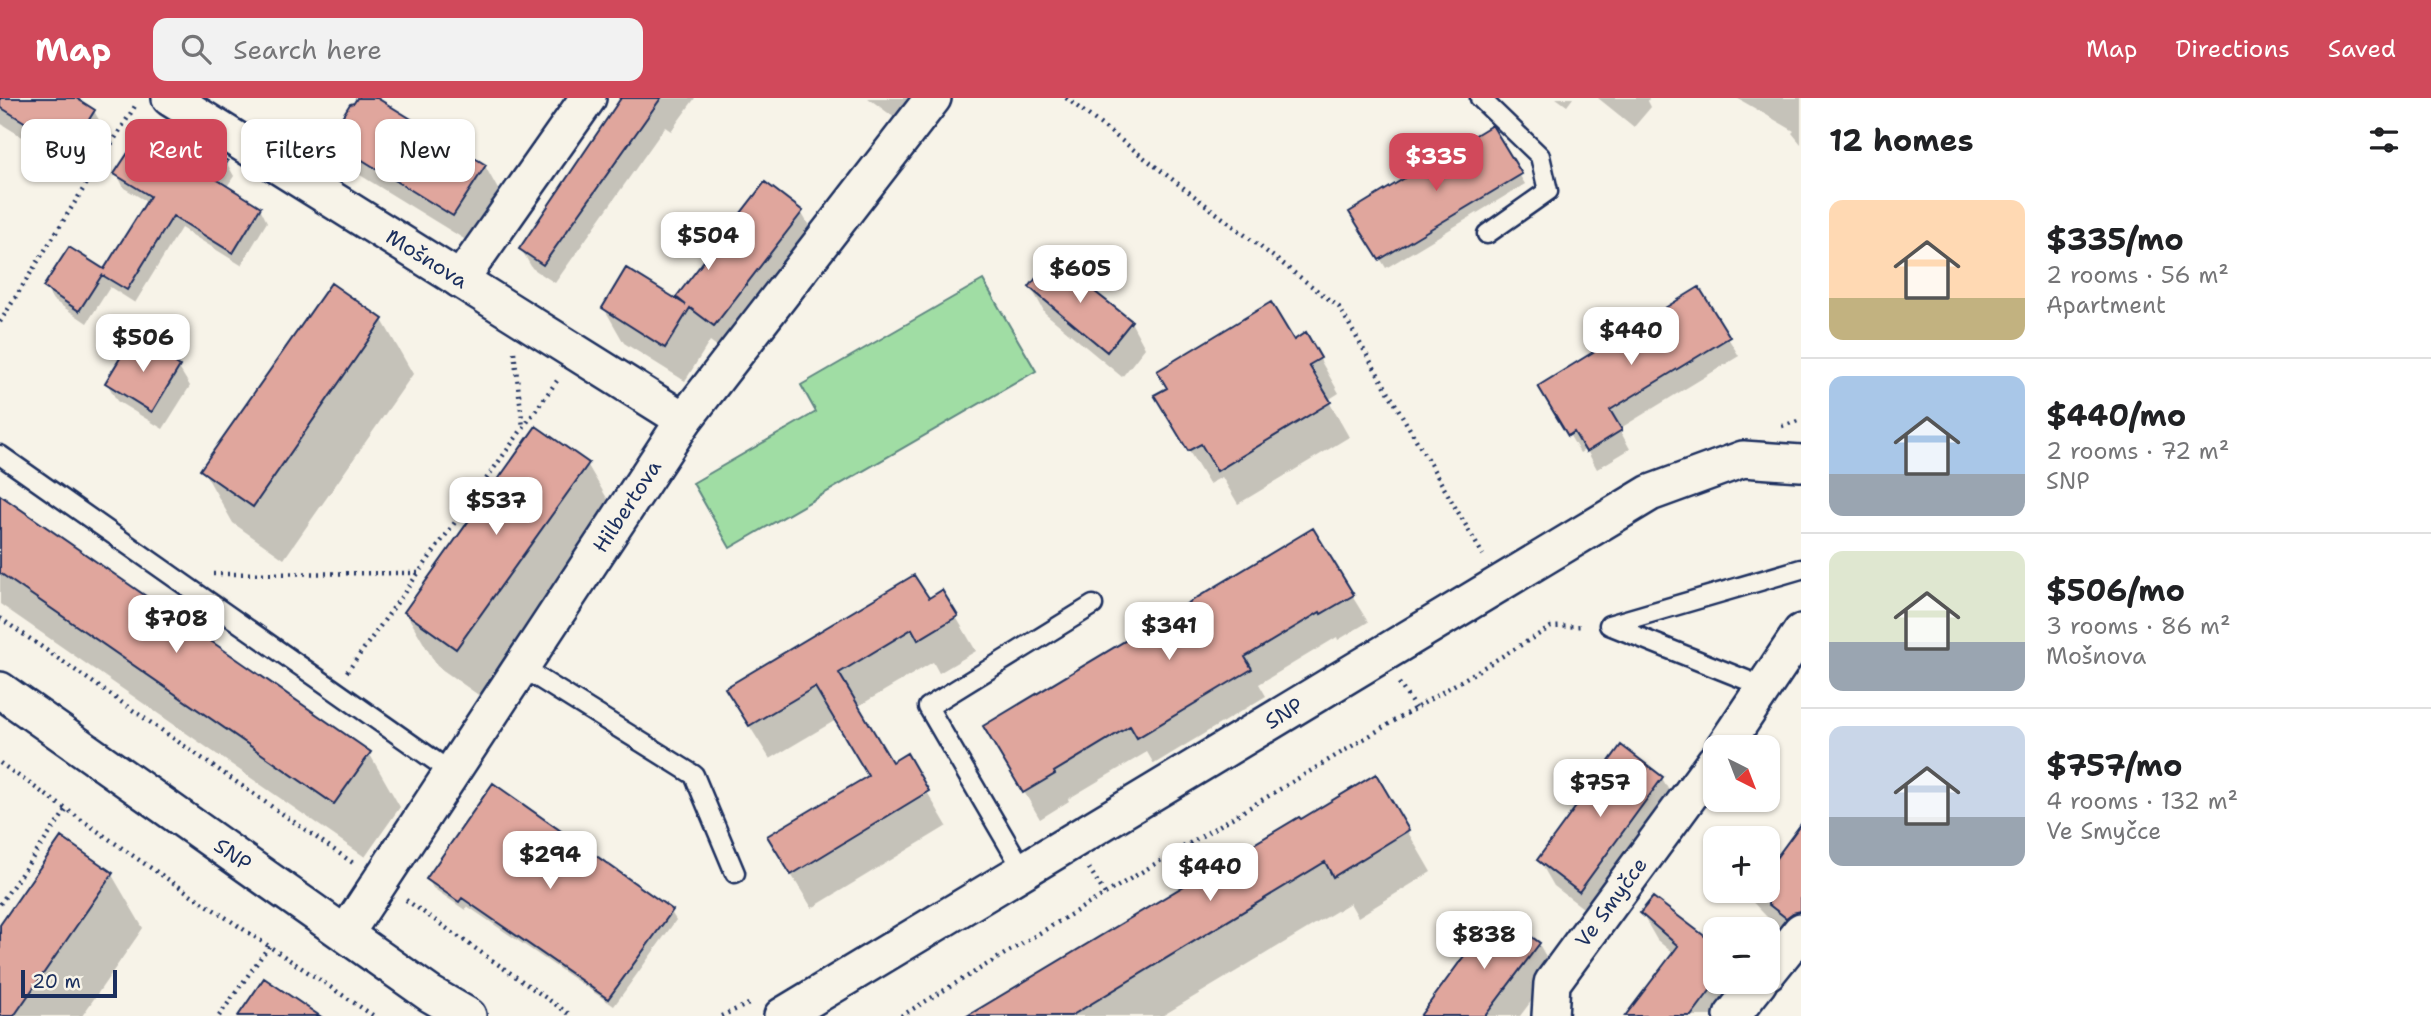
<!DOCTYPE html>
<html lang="en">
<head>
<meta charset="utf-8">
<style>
  body { margin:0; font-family:"Shantell Sans",sans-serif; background:#f2f2f2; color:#202124; height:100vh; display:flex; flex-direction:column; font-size:26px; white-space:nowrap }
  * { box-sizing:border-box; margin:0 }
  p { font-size:23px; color:#757577 }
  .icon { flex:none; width:38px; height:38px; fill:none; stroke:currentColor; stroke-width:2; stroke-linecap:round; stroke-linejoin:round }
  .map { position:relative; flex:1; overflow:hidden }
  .details { display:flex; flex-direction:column; background:#fff; width:630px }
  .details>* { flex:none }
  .guide { position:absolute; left:21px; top:21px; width:665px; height:63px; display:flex; gap:14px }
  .needle { width:46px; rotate:138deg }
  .fabs { position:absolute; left:1703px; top:637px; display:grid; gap:14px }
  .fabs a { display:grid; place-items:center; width:77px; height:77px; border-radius:14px; background:#fff; box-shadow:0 2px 5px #0004; font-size:35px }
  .scale { position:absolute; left:21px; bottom:18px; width:96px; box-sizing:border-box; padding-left:7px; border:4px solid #1b2f5e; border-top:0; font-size:19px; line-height:24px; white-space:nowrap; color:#1b2f5e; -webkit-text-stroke:5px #f7f3e8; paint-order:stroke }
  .price { position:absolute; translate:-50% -60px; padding:0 16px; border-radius:14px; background:#fff; color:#222; font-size:23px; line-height:46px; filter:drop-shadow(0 2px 4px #0008) }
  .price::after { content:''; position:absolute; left:50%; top:42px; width:21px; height:16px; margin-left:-10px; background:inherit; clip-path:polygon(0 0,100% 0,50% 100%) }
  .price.selected { background:#d1495b; color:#fff }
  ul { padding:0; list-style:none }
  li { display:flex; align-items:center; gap:21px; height:175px; padding:0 28px }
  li+li { border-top:2px solid #e0e0e0 }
  li span { display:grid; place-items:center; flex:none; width:196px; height:140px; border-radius:14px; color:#555 }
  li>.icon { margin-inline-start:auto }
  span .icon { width:84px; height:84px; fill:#fffc; stroke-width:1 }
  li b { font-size:30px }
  h2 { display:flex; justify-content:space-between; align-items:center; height:84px; padding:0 28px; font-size:30px }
  .pill { padding:0 24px; border-radius:14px; background:#fff; box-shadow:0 2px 5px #0004; font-size:24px; line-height:63px }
  .pill.selected { background:#d1495b; color:#fff }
  header { display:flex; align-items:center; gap:42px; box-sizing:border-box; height:98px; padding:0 35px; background:#d1495b; color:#fff }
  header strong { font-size:33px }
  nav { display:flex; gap:38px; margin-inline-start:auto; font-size:24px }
  .search { width:490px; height:63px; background:#f2f2f2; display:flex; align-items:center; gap:18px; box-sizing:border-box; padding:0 24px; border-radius:14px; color:#757577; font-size:26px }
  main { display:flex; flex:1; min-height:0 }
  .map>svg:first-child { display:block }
  .green { fill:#a0dda4; stroke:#5e8681; stroke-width:2 }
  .shadow { fill:#0003 }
  .building { fill:#e0a69d; stroke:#1b2f5e; stroke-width:2 }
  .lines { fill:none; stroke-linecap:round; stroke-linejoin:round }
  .service-casing { stroke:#1b2f5e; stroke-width:23 }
  .minor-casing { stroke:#1b2f5e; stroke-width:40 }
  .path { stroke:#1b2f5e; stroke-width:4.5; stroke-dasharray:2 5; stroke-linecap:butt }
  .service { stroke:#f7f3e8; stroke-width:18 }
  .minor { stroke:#f7f3e8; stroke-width:35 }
  .labels { text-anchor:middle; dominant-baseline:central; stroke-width:5; stroke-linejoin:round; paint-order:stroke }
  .street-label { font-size:21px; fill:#1b2f5e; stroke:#f7f3e8 }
</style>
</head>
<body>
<header>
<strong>Map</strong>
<div class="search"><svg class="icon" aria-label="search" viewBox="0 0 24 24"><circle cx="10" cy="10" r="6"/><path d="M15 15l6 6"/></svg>Search here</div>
<nav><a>Map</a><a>Directions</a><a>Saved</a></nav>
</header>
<main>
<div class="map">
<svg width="1801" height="918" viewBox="0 0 1801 918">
  <rect width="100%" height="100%" fill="#f7f3e8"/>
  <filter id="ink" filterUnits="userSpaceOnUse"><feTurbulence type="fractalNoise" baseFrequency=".0143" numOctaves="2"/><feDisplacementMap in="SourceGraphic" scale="14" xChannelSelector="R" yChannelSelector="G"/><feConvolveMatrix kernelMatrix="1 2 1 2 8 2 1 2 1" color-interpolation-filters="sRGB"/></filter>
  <g filter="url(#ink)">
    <path class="green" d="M983 182 1036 273 730 450 693 385 816 314 801 287Z"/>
    <path class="shadow" d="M0 0H73L94 13 109 40 85 78 0 25Z
      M359 0H374L485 68 500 95 469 144 347 69 332 42Z
      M623 0H695L671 33 665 29 555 185 532 170 521 151Z
      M868 0H924L903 26Z
      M1556 0H1573L1567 8Z
      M1598 0H1649L1648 3 1651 9 1634 29Z
      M1737 0H1801V46L1792 35 1794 33Z
      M1491 30 1525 86 1386 170 1352 114Z
      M226 64 234 78 226 90 260 110 267 124 241 167 181 130 135 205 110 189 87 225 53 202 45 189 104 173 148 104 124 90 117 76Z
      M801 114 821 148 734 261 710 243 685 283 624 245 604 210 683 207 679 200Z
      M1031 189 1131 224 1145 250 1122 279 1045 215Z
      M382 222 413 276 284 461 233 425 203 372Z
      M1306 237 1339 295 1328 302 1349 339 1238 406 1222 379 1209 386 1176 332 1168 291 1293 245Z
      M135 239 179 270 190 288 163 331 117 303 107 285Z
      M1728 240 1739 258 1619 331 1630 351 1597 371 1586 351 1580 355 1541 288Z
      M587 366 618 419 487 603 437 568 406 515Z
      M0 399 369 655 400 709 365 759 0 506Z
      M942 495 976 553 939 575 933 564 857 609 892 666 906 658 947 728 812 810 789 773 870 679 836 622 770 661 747 624Z
      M1352 498 1368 524 1338 542 1337 539 1259 586 1266 598 1154 666 1147 654 1068 701 1069 703 1040 721 986 629Z
      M1376 679 1431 774 1358 819 1350 805 1162 918H972Z
      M1662 680 1677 707 1595 819 1554 788 1539 762Z
      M1801 729V845L1768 820 1742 793H1768V774Z
      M62 742 112 777 143 830 82 918H0V830Z
      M1715 745V759L1710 751Z
      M428 781 671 814 676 822 614 908 467 808 465 812 433 790Z
      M1642 816 1715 848V884H1746L1726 918H1627L1674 856 1657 842Z
      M1539 846 1554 873 1520 918H1422Z"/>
    <path class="building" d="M0 0H76L95 12 70 52 0 9Z
      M357 0H377L486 67 453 118 330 42 342 25 340 22 350 6 354 5Z
      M621 0H661L543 167 519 151Z
      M1492 27 1522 76 1379 162 1349 114Z
      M141 35 191 67 203 48 228 63 216 81 261 109 233 155 173 118 127 192 102 177 79 213 43 189 69 149 104 171 150 98 114 76Z
      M765 84 803 113 714 228 690 210 665 250 602 210 626 170 686 207 676 199Z
      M1052 160 1132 223 1107 254 1029 189Z
      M331 185 383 221 253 409 200 372Z
      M1699 189 1730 239 1610 312 1622 332 1586 354 1574 334 1568 338 1538 288Z
      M1271 204 1294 242 1306 234 1321 260 1309 267 1331 304 1217 373 1201 346 1188 353 1154 297 1167 290 1157 273Z
      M134 237 180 268 152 314 105 285Z
      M536 328 589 365 456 551 404 514Z
      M0 397 371 654 334 706 0 475Z
      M1313 430 1354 497 1321 516 1320 514 1245 559 1252 571 1137 640 1130 628 1054 674 1055 676 1023 695 983 628Z
      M914 477 929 500 942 492 958 518 918 542 912 531 839 575 892 664 907 655 929 693 791 777 767 738 868 678 815 589 749 628 725 590Z
      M1621 647 1663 679 1579 794 1537 762Z
      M1376 676 1409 732 1333 779 1325 764 1071 918H967L1299 719 1301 721Z
      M493 685 673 812 608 901 462 800 459 804 426 781Z
      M1801 726V813L1793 815 1786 820 1768 806V771Z
      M61 739 113 775 14 918H0V827Z
      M1653 799 1715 846V886L1691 918H1625L1678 848 1640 815Z
      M1497 813 1540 845 1485 918H1420Z
      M264 880 320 918H238Z"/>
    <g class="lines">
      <g class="service-casing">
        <path id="service" d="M1480 0 1540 58 1548 93 1487 136
          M0 357 451 674
          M521 569 694 677 735 775
          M1764 589 1609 527 1801 471
          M1023 772 928 609 1093 507"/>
      </g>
      <g class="minor-casing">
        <g id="minor">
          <path id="s1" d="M170 0 684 322"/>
          <path d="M460 182 588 0"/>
          <path id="s2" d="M0 592 430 896 468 918"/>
          <path d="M1724 649 1801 534"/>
          <path id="s3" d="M346 835 684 322 933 0"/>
          <path d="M1768 874 1801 833"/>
          <path id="s4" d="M782 918 1650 395 1743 361 1801 365"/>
          <path id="s5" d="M1550 918 1552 885 1715 663"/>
          <path d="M1732 918 1759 884"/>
        </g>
      </g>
      <path class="path" d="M1066 0 1339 209 1483 457
        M0 224 137 5
        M514 254 523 329
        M1782 328 1801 322
        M213 476 418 475
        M0 520 353 765
        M347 574 559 280
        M1399 585 1415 610
        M0 665 142 764 374 918
        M1089 770 1105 796
        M406 802 572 918
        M0 806 67 711
        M219 918 269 848
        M721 918 751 905
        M901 918 1551 529 1584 528"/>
      <use href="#service" class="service"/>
      <use href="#minor" class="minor"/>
    </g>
  </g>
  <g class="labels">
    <g class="street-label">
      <text stroke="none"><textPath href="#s1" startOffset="303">Mošnova</textPath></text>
      <text stroke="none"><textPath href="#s3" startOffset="511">Hilbertova</textPath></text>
      <text stroke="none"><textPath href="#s4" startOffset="586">SNP</textPath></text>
      <text stroke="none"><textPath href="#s2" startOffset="285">SNP</textPath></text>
      <text stroke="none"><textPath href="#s5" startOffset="133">Ve Smyčce</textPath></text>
    </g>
  </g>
</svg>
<div class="fabs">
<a><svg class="needle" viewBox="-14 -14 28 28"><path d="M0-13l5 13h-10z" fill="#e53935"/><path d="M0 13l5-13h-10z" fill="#757577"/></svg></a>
<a>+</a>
<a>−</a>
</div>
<div class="scale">20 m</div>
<b class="price selected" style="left:1436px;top:95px">$335</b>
<b class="price" style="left:708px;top:174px">$504</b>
<b class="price" style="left:1080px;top:207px">$605</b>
<b class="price" style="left:1631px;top:269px">$440</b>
<b class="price" style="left:143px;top:276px">$506</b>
<b class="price" style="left:496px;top:439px">$537</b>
<b class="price" style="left:176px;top:557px">$708</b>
<b class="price" style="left:1169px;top:564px">$341</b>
<b class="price" style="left:1600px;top:721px">$757</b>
<b class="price" style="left:550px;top:793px">$294</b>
<b class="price" style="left:1210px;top:805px">$440</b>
<b class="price" style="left:1484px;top:873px">$838</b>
<div class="guide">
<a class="pill">Buy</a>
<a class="pill selected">Rent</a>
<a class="pill">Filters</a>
<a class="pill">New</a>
</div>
</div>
<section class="details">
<h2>12 homes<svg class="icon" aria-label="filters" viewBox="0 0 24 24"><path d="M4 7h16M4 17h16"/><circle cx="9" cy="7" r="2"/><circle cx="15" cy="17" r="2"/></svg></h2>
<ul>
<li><span style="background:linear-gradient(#ffd9b3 70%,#c2b280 0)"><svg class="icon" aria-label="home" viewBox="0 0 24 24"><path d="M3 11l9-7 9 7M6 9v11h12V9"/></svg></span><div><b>$335/mo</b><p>2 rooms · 56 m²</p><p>Apartment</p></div></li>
<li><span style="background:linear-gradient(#a9c7e8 70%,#9aa5b1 0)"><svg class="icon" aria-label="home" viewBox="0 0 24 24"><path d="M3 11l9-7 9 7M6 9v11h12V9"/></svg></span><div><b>$440/mo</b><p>2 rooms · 72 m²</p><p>SNP</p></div></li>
<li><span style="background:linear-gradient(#dfe7d0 65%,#9aa5b1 0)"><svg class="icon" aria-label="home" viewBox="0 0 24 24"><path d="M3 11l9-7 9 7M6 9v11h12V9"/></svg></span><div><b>$506/mo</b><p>3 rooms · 86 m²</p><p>Mošnova</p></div></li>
<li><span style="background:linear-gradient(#c9d6e8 65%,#9aa5b1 0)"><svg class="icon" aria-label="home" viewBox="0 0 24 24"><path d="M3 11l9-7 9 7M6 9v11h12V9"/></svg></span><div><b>$757/mo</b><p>4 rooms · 132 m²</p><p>Ve Smyčce</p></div></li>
</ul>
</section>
</main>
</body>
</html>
